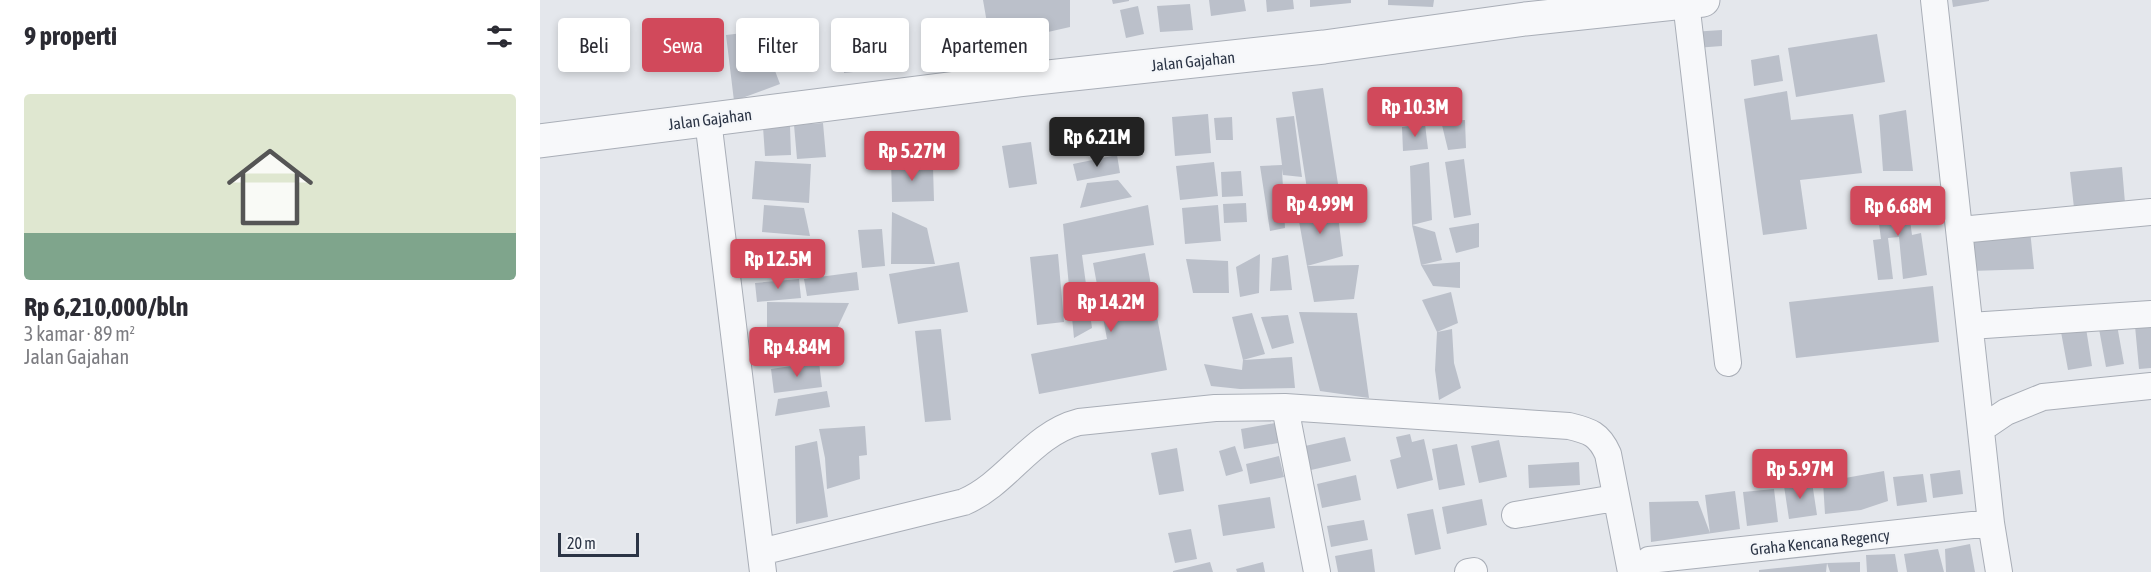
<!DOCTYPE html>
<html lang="id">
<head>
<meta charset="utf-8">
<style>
  body { margin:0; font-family:"Asap Condensed",sans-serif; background:#f7f7f7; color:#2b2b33; height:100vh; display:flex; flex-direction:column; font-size:22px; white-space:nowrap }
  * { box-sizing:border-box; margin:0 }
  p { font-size:20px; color:#7c7c81 }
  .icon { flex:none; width:33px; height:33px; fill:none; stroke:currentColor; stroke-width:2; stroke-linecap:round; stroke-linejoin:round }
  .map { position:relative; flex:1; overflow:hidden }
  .side { display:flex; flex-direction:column; background:#fff; width:540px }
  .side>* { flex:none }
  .banner { position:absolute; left:18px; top:18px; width:570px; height:54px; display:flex; gap:12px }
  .scale { position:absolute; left:18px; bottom:15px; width:81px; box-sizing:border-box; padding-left:6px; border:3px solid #2b3445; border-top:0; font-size:16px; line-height:21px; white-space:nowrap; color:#2b3445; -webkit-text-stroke:4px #f4f6f9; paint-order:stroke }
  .price { position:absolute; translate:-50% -51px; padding:0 14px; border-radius:6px; background:#d1495b; color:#fff; font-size:20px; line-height:39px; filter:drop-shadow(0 2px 3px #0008) }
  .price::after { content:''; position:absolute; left:50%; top:36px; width:18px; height:14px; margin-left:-9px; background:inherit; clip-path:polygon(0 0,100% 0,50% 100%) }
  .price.active { background:#222; color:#fff }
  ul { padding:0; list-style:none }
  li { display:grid; align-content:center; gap:12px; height:318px; padding:0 24px }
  li span { display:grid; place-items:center; height:186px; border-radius:6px; color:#555 }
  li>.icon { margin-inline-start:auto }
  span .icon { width:108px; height:108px; fill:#fffc; stroke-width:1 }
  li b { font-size:26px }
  h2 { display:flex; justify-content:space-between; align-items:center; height:72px; padding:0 24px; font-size:26px }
  .pill { padding:0 21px; border-radius:6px; background:#fff; box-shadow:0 3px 9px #0003; font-size:21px; line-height:54px }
  .pill.active { background:#d1495b; color:#fff }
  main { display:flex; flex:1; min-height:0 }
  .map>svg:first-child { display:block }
  .building { fill:#bbc0ca }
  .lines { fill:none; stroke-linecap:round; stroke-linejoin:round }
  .minor-casing { stroke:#a9aeb7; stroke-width:28 }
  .tertiary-casing { stroke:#a9aeb7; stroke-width:35 }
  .minor { stroke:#f7f8fa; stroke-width:26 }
  .tertiary { stroke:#f7f8fa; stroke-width:33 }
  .labels { text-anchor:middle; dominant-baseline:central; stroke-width:4.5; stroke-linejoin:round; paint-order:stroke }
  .street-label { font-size:16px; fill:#2b3445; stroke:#f4f6f9 }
</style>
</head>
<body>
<main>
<section class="side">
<h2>9 properti<svg class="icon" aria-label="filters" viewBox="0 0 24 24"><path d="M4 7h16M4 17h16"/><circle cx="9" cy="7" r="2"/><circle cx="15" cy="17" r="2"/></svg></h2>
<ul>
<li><span style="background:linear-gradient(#dfe7d0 75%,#7fa58c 0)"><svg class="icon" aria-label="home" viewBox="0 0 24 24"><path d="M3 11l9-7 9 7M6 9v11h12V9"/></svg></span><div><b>Rp 6,210,000/bln</b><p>3 kamar · 89 m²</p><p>Jalan Gajahan</p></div></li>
</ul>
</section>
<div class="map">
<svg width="1611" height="572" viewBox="0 0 1611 572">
  <rect width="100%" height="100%" fill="#e4e7ec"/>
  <path class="building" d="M443 0H530V27L451 45 453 60 427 64 422 26 447 23Z
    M572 0H589V1L573 4Z
    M669 0H704L706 11 671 16Z
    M726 0H753L754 9 727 12Z
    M770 0H811V3L770 7Z
    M848 0H894L893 7 848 5Z
    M1412 0H1449V1L1413 7Z
    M650 4 653 30 620 32 617 6Z
    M598 6 604 34 586 38 580 10Z
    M1182 30V46L1155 48 1151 32Z
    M220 31 240 84 194 101 186 35Z
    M1337 34 1345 82 1256 97 1248 48Z
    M329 45 332 70 304 73 302 48Z
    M1239 55 1243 81 1214 86 1211 60Z
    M783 88 798 184 767 189 752 92Z
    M1247 91 1251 120 1313 114 1322 173 1260 180 1267 229 1223 235 1204 99Z
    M1366 110 1373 171H1343L1339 115Z
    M668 114 671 153 635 156 632 117Z
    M754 116 762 177 743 175 742 169 745 228 730 231 720 166 742 165 736 118Z
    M692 117 693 140H676L674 118Z
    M925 120 926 148 908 150 901 121Z
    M283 123 286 157 257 159 254 125Z
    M885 124 888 149 863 151 862 127Z
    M250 126 251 155 225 156 223 127Z
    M491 142 497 184 469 188 462 146Z
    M577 155 580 173 537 181 533 164Z
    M351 157 393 167 394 201 352 202Z
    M924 159 931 215 914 218 905 162Z
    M215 161 271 164 269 203 212 199Z
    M674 162 678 196 640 200 636 166Z
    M889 162 892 220 872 225 870 166Z
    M1582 167 1585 203 1534 208 1530 172Z
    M701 171 703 196 682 197 681 172Z
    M578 180 592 197 540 208 547 183Z
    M1366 190 1372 235 1381 233 1387 275 1363 279 1359 237 1348 238 1353 279 1338 280 1333 240 1341 239 1335 194Z
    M706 203 707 222 684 223 683 204Z
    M224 205 264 208 270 236 222 232Z
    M608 205 614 245 542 255 552 328 534 338 523 224Z
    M678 205 681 241 645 244 642 208Z
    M797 208 803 256 767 266 757 210Z
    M352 212 387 228 395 264H351Z
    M939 223V247L916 253 909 228Z
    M872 225 895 232 902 260 881 265Z
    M342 229 345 266 322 268 318 230Z
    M1490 230 1494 269 1431 271 1426 236Z
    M224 240H259L258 275H224Z
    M605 253 627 370 499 394 491 354 567 339 553 263Z
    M518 254 524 322 497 325 490 257Z
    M720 254 719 293 700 297 696 267Z
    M748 255 752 290 730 291 732 258Z
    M646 259 688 261 689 293H653Z
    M419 262 428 312 358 324 349 274Z
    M920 262V288L893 286 881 265Z
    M819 265 814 299 774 302 767 266Z
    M317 272 319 290 267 296 264 279Z
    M259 279 261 298 217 302 215 283Z
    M1393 286 1399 342 1256 358 1249 302Z
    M911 292 918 323 897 332 882 300Z
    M227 302 309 303 294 335 227 334Z
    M759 312 817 313 829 398 780 391Z
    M712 313 725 354 703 360 692 317Z
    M748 315 754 343 732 349 721 317Z
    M1577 325 1584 364 1566 367 1559 329Z
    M1611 325V368L1599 369 1595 326Z
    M1546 328 1552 366 1528 370 1521 332Z
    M401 329 411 420 385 422 375 331Z
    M912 329 914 363 921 388 899 400 895 370 897 332Z
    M244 344H276L271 354 244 353Z
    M752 357 755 388 700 389 671 386 664 364 702 370 703 360Z
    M279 362 282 387 234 393 231 369Z
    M287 391 290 407 235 416 238 399Z
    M735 423 738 443 704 449 701 429Z
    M325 426 327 455 319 456 320 479 287 489 285 458 279 429Z
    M870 434 872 442 884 439 893 480 857 489 850 460 861 457 856 437Z
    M805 437 811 461 771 470 765 446Z
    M959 440 967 477 939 483 931 446Z
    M277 441 288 517 256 524 255 446Z
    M917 444 925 485 899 490 892 449Z
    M695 446 703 471 686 476 679 451Z
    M637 448 644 491 619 495 611 453Z
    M739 456 744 477 710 484 706 464Z
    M1039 462 1040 485 989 488 988 465Z
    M1420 470 1423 494 1393 498 1390 474Z
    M1344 471 1348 501 1321 510 1285 514 1283 482Z
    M1383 474 1387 502 1357 506 1353 477Z
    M816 475 821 500 782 508 777 484Z
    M1272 482 1277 515 1249 519 1244 486Z
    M1234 489 1238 522 1207 526 1203 492Z
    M1195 491 1200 529 1111 542 1109 502 1158 501 1170 533 1165 495Z
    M730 497 735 528 683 536 678 505Z
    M942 499 947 525 907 534 902 507Z
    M893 509 901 549 875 555 867 514Z
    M824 520 828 540 791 547 787 526Z
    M651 529 657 559 635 563 628 533Z
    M1430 544 1435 572H1406L1405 549Z
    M832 549 835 572H798L795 556Z
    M1398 549 1404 572H1367L1364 554Z
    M1355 554 1358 572H1327L1326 555Z
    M670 562 673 572H633V571Z
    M723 562 725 572H697L696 569Z
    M1320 562V572H1290L1287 563 1286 572H1219V570L1287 563Z"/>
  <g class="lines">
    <g class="minor-casing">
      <path id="minor" d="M1394 0 1451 523 1459 572
        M1146 2 1188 363
        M168 120 223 572
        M1420 230 1611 212
        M1430 326 1611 314
        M745 407 777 572
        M1441 429 1466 412 1503 397 1611 386
        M975 515 1075 498
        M221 552 424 502C468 483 492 434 539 422L675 408 745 407 1029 426C1050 431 1059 434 1068 454L1091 572
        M1109 560 1451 523
        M928 572 934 571"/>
    </g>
    <g class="tertiary-casing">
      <path id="tertiary" d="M0 141 479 80 784 47 985 19 1163 0"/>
    </g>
    <use href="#minor" class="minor"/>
    <use href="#tertiary" class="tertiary"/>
  </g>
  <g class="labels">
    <g class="street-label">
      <text transform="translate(653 61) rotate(-6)">Jalan Gajahan</text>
      <text transform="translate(170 119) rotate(-7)">Jalan Gajahan</text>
      <text transform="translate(1280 542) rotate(-6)">Graha Kencana Regency</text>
    </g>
  </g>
</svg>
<div class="scale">20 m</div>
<b class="price" style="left:875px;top:138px">Rp 10.3M</b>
<b class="price active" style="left:557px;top:168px">Rp 6.21M</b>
<b class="price" style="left:372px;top:182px">Rp 5.27M</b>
<b class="price" style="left:780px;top:235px">Rp 4.99M</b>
<b class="price" style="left:1358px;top:237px">Rp 6.68M</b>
<b class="price" style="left:238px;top:290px">Rp 12.5M</b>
<b class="price" style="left:571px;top:333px">Rp 14.2M</b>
<b class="price" style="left:257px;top:378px">Rp 4.84M</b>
<b class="price" style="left:1260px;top:500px">Rp 5.97M</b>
<div class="banner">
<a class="pill">Beli</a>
<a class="pill active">Sewa</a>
<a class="pill">Filter</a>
<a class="pill">Baru</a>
<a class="pill">Apartemen</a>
</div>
</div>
</main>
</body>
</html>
